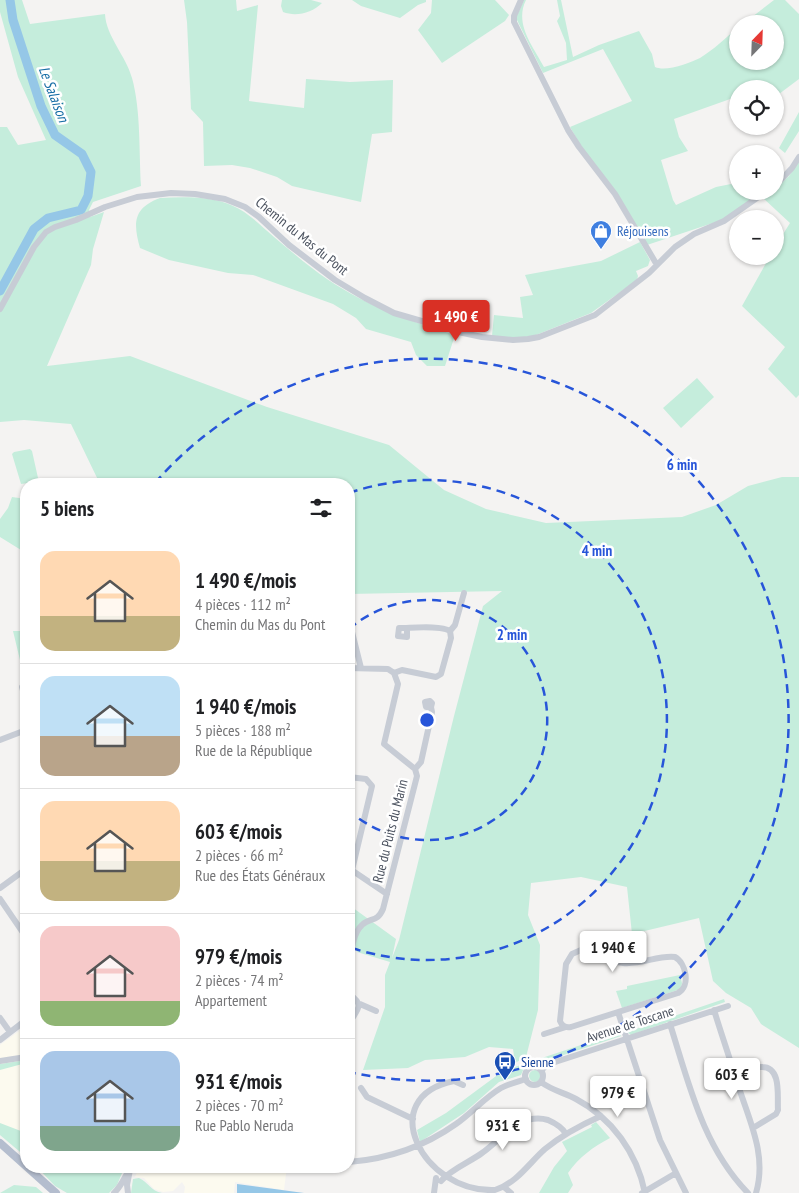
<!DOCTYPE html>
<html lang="fr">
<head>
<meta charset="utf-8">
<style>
  body { margin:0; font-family:"PT Sans Narrow",sans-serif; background:#f6f6f6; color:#202124; height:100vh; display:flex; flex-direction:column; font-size:19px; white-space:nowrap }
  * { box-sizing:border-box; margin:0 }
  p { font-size:16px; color:#757577 }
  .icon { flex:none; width:28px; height:28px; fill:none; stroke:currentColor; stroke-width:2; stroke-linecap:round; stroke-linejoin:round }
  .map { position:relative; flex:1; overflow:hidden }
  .sheet { position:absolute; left:20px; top:478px; width:335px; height:695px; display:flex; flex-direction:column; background:#fff; border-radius:20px; box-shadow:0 1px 4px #0004 }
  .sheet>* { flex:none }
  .needle { width:32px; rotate:23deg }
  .controls { position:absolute; left:729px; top:15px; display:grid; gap:10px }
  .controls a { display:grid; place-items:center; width:55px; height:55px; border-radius:50%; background:#fff; box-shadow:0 1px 4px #0004; font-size:25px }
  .price { position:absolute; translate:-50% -42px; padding:0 11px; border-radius:5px; background:#fff; color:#222; font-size:16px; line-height:32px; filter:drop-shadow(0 1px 2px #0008) }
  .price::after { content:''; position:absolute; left:50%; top:30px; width:15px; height:11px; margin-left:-8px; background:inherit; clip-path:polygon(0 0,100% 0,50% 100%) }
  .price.selected { background:#d93025; color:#fff }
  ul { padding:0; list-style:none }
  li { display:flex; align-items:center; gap:15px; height:125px; padding:0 20px }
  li+li { border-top:1px solid #e0e0e0 }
  li span { display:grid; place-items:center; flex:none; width:140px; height:100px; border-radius:15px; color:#555 }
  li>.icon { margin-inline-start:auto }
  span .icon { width:60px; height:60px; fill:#fffc; stroke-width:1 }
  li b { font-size:21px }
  h2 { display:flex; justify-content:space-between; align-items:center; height:60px; padding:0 20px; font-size:21px }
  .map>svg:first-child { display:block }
  .commercial { fill:#fcfaef }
  .green { fill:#c5eddc }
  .water { fill:#95c7e7 }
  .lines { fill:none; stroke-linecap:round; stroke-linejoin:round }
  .river { stroke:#95c7e7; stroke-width:9 }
  .minor { stroke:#c7ccd5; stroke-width:6 }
  .major { stroke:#b4bdce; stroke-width:8 }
  .ring { fill:none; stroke:#2755d9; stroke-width:2.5; stroke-dasharray:9 6 }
  .labels { text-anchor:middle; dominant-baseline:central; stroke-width:5; stroke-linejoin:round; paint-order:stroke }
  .shop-label { font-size:14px; fill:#366cbe; stroke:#fff; text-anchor:start }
  .street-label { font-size:14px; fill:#4b525f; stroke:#fff }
  .transit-label { font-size:14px; fill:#164399; stroke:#fff; text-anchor:start }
  .water-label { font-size:15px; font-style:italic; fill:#176ea6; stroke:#fff }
  .centre { fill:#2755d9; stroke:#fff; stroke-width:2.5 }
  .ring-label { font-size:15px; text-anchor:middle; font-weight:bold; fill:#2755d9; stroke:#fff; stroke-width:5; stroke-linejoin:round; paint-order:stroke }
</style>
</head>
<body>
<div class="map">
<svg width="799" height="1193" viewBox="0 0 799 1193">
  <rect width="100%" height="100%" fill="#f4f3f2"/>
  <path class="commercial" d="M26 1026V1135L0 1125V1045Z
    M140 1166H287L284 1190 235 1182 234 1193H184L185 1187 182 1182 173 1191 163 1192 154 1189 144 1178 135 1177Z"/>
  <path class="green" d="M0 0H22L30 24 105 14C106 36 126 56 132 78 141 110 139 153 141 186L93 202 89 210 90 217 104 212 93 249 91 265 47 366 130 356 267 407 389 445 444 490 486 509 546 523 682 517 716 505 748 486 782 477H799V1048L761 1024 751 1008 726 993 713 981 699 918 632 934 627 887 581 877 531 883 528 915 540 945 538 1010 526 1057 515 1063 513 1049 489 1047 465 1057 425 1060 408 1068 363 1070 385 1007V975L390 962 357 952 351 933H349V905L396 939 392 958 399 940 454 716 483 606 502 591 349 594V484H100L71 424 24 420 0 422V127H7L18 145 46 140 18 77 0 12Z
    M184 0H236L237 11 258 5 249 101 304 108 306 79 350 82 393 80 392 132 372 134 361 202 292 186 277 177 250 168 232 165 204 166 203 122 191 109 187 22Z
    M282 0H311L322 3C312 13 296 17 283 12L281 6Z
    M352 0H426V2L418 5 400 18 361 6Z
    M432 0H495L509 15 505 21 442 63 418 30 431 13Z
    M524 0H526C514 24 533 46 544 67L567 60 566 43 557 21 560 16 557 0H561L573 57 599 45 639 31 652 54 655 67C666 72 690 63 700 58 713 50 726 38 737 28L738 61H775V24H743L774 0H785L799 14V79L775 97V89H738L737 102 733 98 674 119 679 137 688 151 661 160 673 200 676 205 716 187 731 184 737 188 738 191H741L752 201 722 220 647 245 584 151 570 127 632 101 603 49 543 73 516 18Z
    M799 112V131L785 153 779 148Z
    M799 161V395L796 398 768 369 785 347 742 306 770 256H775V247L790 223 763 198 775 191V189L789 176Z
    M160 198C183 197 209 196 231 205 248 212 260 225 274 237 291 251 309 267 327 279 367 306 410 321 455 335L445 366H427L416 355 411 342 366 329 356 318 333 304 253 275 228 273 169 260 140 248C133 223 133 208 160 198Z
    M640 242 650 260 648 266 636 271 638 276 637 280 591 313 531 337 514 338 492 336 494 315 523 318 520 297 533 295 525 275 601 261Z
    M697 378 714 397 681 428 663 408Z
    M30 449 32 451 38 478 35 482 21 484 12 454 14 452Z
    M12 497 26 499V550H21L0 537V519L8 508Z
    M13 631H26V685Z
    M680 975 682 983 681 989 622 1008 616 991 627 989V986Z
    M724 999 725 1002 631 1035 627 1032Z
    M620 1032 621 1036 524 1068 521 1075 499 1082 464 1113 420 1142 417 1130 446 1113 503 1071Z
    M26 1060V1063L0 1070V1064Z
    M529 1076a6 6 0 1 1 12 0a6 6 0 1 1-12 0Z
    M596 1122 610 1138C593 1147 579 1157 568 1173L573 1185 568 1193H539L554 1167 567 1151 562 1142 592 1127 591 1125Z
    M0 1123 26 1133V1157L0 1135Z
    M36 1166H125L117 1185 109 1193H67L55 1186Z
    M139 1178C148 1182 151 1191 162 1193H131L133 1179Z
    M14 1185 36 1187 43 1193H0Z"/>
  <path class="water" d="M237 1184 304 1193H237Z"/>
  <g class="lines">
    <path class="river" d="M0 291 34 229 48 218 81 210 88 196 91 172 82 154 55 135 41 106 13 20 10 0"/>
    <path class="minor" d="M521 0 514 16V22L568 130 579 147 615 194 657 265
      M775 186 792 168 799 157
      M0 309 34 247 46 232 55 227 76 220 105 207 137 197 171 193 195 194 225 199 245 207 259 217 289 245 335 280 365 298 394 313 463 333 482 337 513 340 528 339 539 337 595 315 649 273 675 247 694 234 724 221 767 191
      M407 628V637L398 636 399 628C412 628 440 625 450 631
      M349 631 352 632 361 668
      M349 668 388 669 394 673
      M394 673 402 670 436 677 441 674 451 638 450 631 455 625 464 593
      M22 687 26 702
      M349 713 352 714 349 725
      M0 740 26 730
      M415 769 421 762 432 712 431 707 432 703 430 701 425 702 426 707H431
      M349 777 366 779 372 786 352 870
      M350 869 387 894
      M0 888 26 869
      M0 899 26 937
      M581 950C596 950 607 962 623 963 641 965 658 955 675 957 686 963 691 986 678 993L571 1027C566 1028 562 1026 560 1021L566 964 572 954Z
      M349 967C351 955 352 934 362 925 370 917 377 923 383 909L417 776 415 769 384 744 398 684 394 673
      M349 994C365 1005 358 1009 349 1023
      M360 1004 376 1011
      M714 1010C722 1036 731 1062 739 1088 750 1122 767 1156 756 1193
      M618 1012 660 1140 686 1193
      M0 1018 10 1032
      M670 1024C689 1084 703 1147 748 1193
      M544 1034 566 1027
      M0 1040 26 1020
      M0 1061 26 1057
      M525 1076a9 9 0 1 1 18 0a9 9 0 1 1-18 0Z
      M541 1070 549 1064 728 1006
      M735 1074C743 1072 753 1066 762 1067 782 1067 777 1097 778 1110L776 1114 753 1128
      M541 1082C551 1090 565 1093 576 1099 612 1118 637 1153 645 1193
      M463 1085 454 1081C374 1097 422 1193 495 1190 517 1183 529 1163 545 1149 562 1135 581 1125 601 1116
      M361 1088 367 1097 413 1119
      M349 1162C387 1159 425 1146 456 1124 472 1113 484 1098 501 1088 508 1084 517 1082 526 1079
      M441 1181C451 1169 470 1162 482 1153 502 1139 520 1112 548 1120 555 1123 562 1127 566 1134
      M504 1187 511 1193
      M114 1193C122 1186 125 1175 132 1166
      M128 1193 127 1185 130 1170
      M434 1193 436 1178
      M642 1193 676 1173"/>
    <path class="major" d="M0 1143 56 1193"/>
  </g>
  <g class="ring">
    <path d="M349 629A120 120 0 1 1 349 811"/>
    <path d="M349 493A240 240 0 1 1 349 947"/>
    <path d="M155 483A361 361 0 1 1 349 1072"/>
  </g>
  <defs>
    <g id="shop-pin" transform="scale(1.125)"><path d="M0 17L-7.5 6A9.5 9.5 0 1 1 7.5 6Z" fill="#3f7fe0" stroke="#fff"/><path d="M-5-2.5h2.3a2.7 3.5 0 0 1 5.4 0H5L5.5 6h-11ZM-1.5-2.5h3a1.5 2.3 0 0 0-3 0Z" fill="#fff"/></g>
    <g id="bus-pin" transform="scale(1.125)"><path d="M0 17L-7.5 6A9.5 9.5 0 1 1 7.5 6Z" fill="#1a4fb4" stroke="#fff"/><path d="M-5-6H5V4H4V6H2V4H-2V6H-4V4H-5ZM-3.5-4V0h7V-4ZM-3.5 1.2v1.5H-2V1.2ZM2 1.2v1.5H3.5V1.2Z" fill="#fff"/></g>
  </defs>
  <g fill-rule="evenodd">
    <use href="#shop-pin" x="601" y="231"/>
    <use href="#bus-pin" x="505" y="1062"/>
  </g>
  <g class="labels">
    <g class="shop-label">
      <text x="617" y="231">Réjouisens</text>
    </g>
    <g class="street-label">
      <text transform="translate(302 236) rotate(39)">Chemin du Mas du Pont</text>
      <text transform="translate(390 831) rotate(-76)">Rue du Puits du Marin</text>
      <text transform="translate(630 1024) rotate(-18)">Avenue de Toscane</text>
    </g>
    <g class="transit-label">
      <text x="521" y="1062">Sienne</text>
    </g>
    <g class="water-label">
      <text transform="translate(54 94) rotate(69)">Le Salaison</text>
    </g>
  </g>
  <circle cx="427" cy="720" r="8" class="centre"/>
  <g class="ring-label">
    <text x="682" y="470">6 min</text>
    <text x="597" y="556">4 min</text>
    <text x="512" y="640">2 min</text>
  </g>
</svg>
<div class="controls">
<a><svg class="needle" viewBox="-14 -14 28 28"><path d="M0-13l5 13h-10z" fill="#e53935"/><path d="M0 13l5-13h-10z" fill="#757577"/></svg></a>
<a><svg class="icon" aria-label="locate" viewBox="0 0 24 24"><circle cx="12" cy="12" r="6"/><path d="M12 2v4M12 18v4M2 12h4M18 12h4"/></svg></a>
<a>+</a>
<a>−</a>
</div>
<b class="price selected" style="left:456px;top:342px">1 490 €</b>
<b class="price" style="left:613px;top:973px">1 940 €</b>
<b class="price" style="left:732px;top:1100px">603 €</b>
<b class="price" style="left:618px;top:1118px">979 €</b>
<b class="price" style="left:503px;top:1151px">931 €</b>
<section class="sheet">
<h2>5 biens<svg class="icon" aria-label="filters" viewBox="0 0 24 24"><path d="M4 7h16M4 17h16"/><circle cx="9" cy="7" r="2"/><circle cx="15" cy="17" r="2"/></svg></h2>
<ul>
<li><span style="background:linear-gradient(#ffd9b3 65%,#c2b280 0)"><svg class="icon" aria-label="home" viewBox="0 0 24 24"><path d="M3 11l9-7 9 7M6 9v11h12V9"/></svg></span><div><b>1 490 €/mois</b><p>4 pièces · 112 m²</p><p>Chemin du Mas du Pont</p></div></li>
<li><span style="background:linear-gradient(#bfe0f5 60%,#b9a48a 0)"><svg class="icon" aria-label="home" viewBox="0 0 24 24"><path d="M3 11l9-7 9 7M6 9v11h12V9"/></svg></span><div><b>1 940 €/mois</b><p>5 pièces · 188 m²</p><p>Rue de la République</p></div></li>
<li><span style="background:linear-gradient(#ffd9b3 60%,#c2b280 0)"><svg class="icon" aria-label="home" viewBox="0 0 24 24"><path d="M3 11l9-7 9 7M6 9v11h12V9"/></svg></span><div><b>603 €/mois</b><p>2 pièces · 66 m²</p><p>Rue des États Généraux</p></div></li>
<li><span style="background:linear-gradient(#f6c9c9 75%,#8fb573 0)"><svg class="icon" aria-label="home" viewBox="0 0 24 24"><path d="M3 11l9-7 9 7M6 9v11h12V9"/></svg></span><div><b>979 €/mois</b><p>2 pièces · 74 m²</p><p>Appartement</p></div></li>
<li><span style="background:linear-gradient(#a9c7e8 75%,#7fa58c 0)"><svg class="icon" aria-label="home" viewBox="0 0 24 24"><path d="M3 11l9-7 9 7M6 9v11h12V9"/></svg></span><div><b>931 €/mois</b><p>2 pièces · 70 m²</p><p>Rue Pablo Neruda</p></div></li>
</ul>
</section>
</div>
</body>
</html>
